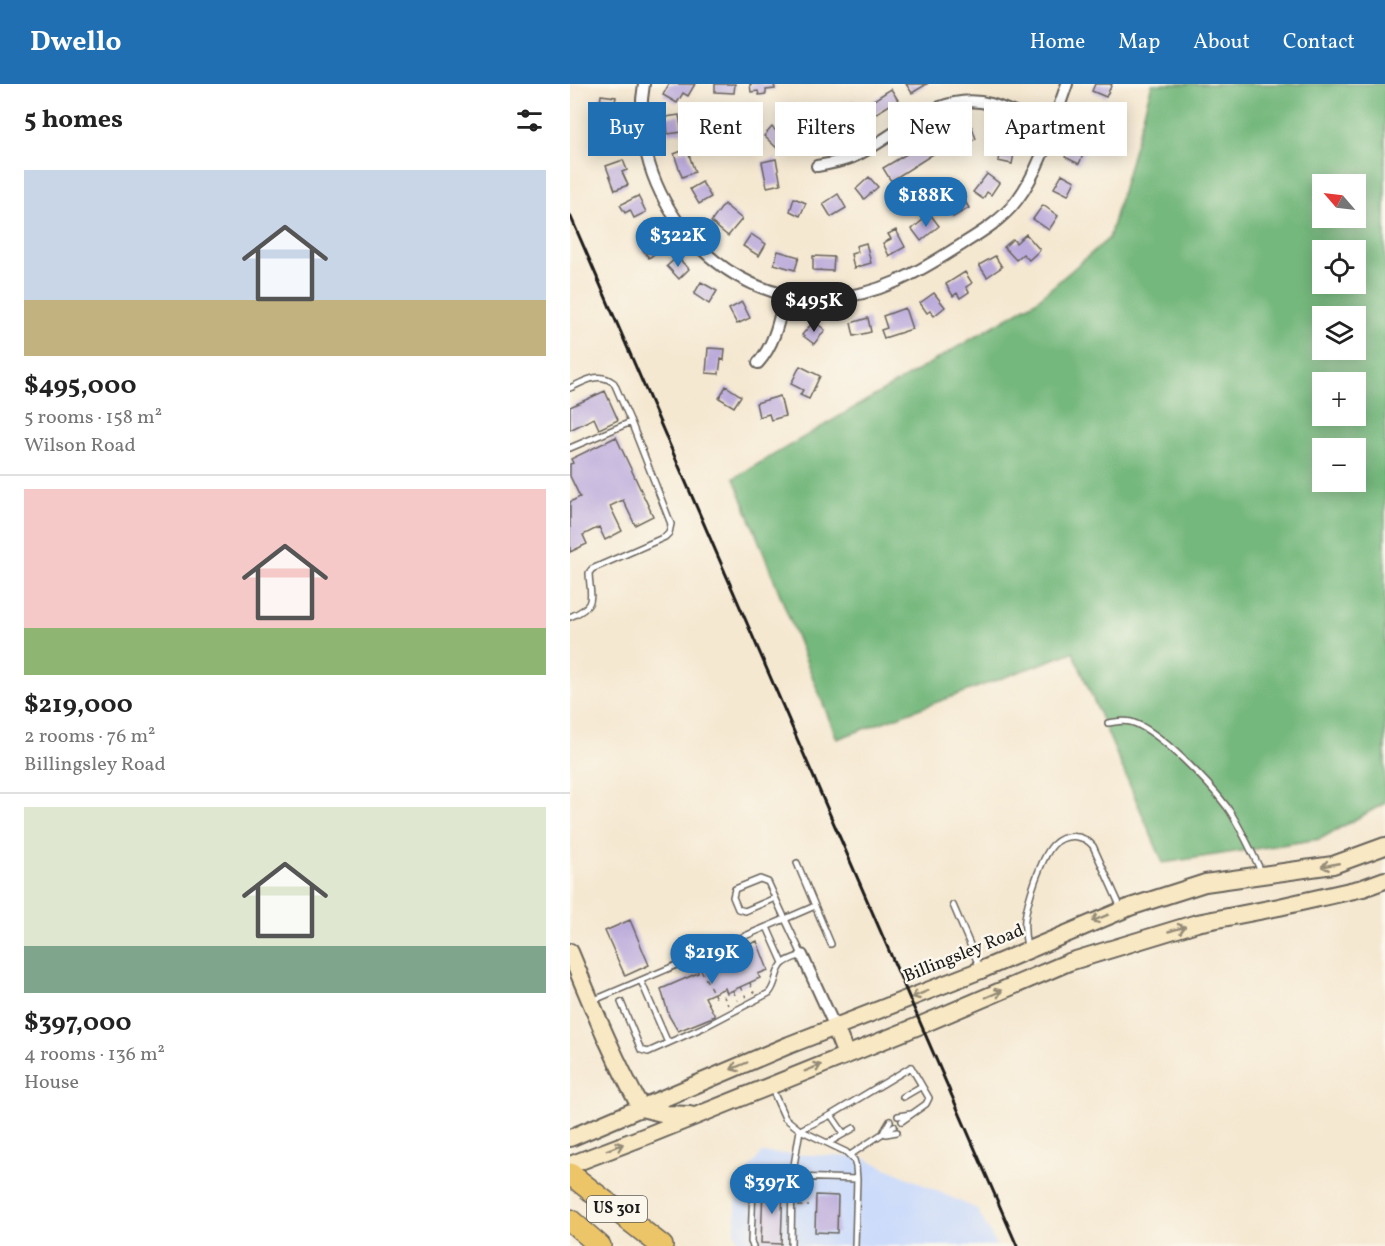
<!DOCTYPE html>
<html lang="en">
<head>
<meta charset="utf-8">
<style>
  body { margin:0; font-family:Vollkorn,serif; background:#f2f2f2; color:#222; height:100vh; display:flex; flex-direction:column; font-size:22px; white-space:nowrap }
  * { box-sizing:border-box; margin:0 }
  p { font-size:20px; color:#767676 }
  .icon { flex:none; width:33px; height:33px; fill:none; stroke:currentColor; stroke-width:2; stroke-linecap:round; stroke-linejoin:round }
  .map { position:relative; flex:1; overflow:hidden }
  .side { display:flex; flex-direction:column; background:#fff; width:570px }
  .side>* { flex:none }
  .top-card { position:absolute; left:18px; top:18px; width:570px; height:54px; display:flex; gap:12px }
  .needle { width:39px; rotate:298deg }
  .controls { position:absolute; left:742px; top:90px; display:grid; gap:12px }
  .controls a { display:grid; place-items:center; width:54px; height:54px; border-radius:0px; background:#fff; box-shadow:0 3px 15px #0003; font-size:30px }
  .price { position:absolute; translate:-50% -51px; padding:0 14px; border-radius:21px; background:#1f6fb2; color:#fff; font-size:20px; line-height:39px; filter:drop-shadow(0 2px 3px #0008) }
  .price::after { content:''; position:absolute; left:50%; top:36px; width:18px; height:14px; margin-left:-9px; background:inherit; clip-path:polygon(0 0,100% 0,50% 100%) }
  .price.active { background:#222; color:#fff }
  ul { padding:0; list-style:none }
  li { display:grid; align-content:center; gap:12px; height:318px; padding:0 24px }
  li+li { border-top:2px solid #e0e0e0 }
  li span { display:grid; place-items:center; height:186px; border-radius:0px; color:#555 }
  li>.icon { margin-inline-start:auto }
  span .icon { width:108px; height:108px; fill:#fffc; stroke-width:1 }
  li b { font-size:26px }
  h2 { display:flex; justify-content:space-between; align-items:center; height:72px; padding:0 24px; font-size:26px }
  .pill { padding:0 21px; border-radius:0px; background:#fff; box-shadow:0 3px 15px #0003; font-size:21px; line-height:54px }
  .pill.active { background:#1f6fb2; color:#fff }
  header { display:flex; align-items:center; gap:36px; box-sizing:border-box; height:84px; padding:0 30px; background:#1f6fb2; color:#fff }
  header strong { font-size:28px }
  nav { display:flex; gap:33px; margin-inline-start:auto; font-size:21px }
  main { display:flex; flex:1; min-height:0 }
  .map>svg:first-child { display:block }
  .built { fill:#ccdbfa }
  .forest { fill:#74b87d; stroke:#486a4c; stroke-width:1.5; fill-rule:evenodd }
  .building { fill:#bbabdb }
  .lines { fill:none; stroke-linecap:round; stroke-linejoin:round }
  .lane-casing { stroke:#68635b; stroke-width:8 }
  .street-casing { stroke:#68635b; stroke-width:14 }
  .secondary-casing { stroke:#68635b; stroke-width:20 }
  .highway-casing { stroke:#68635b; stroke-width:24 }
  .path { stroke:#68635b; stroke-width:1.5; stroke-dasharray:4.5 4.5; stroke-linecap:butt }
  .lane { stroke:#fff; stroke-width:5 }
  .street { stroke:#fff; stroke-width:10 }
  .secondary { stroke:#f8e8c3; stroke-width:16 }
  .highway { stroke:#edc569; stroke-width:21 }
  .rail { stroke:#1c1c1c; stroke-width:3 }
  .oneway { stroke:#958c78 }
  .labels { text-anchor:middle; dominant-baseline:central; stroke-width:5; stroke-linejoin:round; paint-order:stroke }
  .shield { fill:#fbf7ec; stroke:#5f5e5a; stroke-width:1.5 }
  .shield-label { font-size:16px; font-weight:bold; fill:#1c1c1c }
  .street-label { font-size:18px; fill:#1c1c1c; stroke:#fbf7ec }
</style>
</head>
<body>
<header>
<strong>Dwello</strong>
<nav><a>Home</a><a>Map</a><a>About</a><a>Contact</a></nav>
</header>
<main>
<section class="side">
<h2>5 homes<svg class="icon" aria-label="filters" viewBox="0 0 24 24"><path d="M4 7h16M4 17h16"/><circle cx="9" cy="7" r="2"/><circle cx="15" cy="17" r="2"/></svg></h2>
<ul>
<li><span style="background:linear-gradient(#c9d6e8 70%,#c2b280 0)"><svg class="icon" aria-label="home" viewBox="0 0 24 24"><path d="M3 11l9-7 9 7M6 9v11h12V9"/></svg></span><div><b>$495,000</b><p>5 rooms · 158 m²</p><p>Wilson Road</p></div></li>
<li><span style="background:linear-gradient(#f6c9c9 75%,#8fb573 0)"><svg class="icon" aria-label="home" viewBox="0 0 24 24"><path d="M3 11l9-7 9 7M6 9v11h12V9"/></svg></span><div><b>$219,000</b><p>2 rooms · 76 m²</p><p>Billingsley Road</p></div></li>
<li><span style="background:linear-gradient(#dfe7d0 75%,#7fa58c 0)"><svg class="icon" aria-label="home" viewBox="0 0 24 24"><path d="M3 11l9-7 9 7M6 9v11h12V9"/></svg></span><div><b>$397,000</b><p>4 rooms · 136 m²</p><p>House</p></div></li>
</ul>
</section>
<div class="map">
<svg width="815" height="1162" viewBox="0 0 815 1162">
  <rect width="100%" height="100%" fill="#fbf7ec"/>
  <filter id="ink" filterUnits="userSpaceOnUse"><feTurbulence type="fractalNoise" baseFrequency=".0167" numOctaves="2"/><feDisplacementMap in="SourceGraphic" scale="12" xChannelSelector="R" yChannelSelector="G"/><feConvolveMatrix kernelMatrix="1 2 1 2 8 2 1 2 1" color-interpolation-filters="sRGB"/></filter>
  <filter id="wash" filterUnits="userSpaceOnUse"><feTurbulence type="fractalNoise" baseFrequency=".008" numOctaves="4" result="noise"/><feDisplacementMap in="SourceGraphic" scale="24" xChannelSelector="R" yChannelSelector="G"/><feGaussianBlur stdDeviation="1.35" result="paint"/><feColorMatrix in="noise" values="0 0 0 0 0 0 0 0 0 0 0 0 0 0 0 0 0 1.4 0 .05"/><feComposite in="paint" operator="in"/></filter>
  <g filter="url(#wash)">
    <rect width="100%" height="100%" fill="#f5e8d1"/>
    <path class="built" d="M192 1069 292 1073 407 1125 427 1162H171L165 1149 167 1100Z"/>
    <path class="forest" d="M582 0H815V719L750 755 593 779 503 568 267 655 164 394 466 217 539 154ZM753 100H786V134H753ZM753 166H786V200H753ZM753 232H786V266H753ZM753 298H786V332H753ZM753 364H786V398H753Z"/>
    <g id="blocks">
      <path class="building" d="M99 0H125L118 12 113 9 107 19 93 11Z
        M145 0H165L164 9 145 8Z
        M180 0H204L205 5 196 6V10L189 11 188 7 181 8Z
        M336 0H357L342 9Z
        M525 0H542L536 13 522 7Z
        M321 5 328 16 279 46 270 32 279 26 276 21 283 16 286 21 290 18 293 23Z
        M31 11 46 13 43 29 29 27Z
        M518 22 530 28 522 44 510 38Z
        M255 30 258 44 241 48 238 34Z
        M109 31 112 48 98 50 96 33Z
        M215 39 227 50 218 60 215 58 209 66 194 52 202 43 207 48Z
        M387 42 389 47 402 43 406 55 383 63 377 46Z
        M48 46 51 63 38 66 34 48Z
        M433 51 447 54 442 80 428 77Z
        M360 56 368 67 321 97 313 84Z
        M502 57 516 64 509 80 495 73Z
        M117 65 125 88 112 93 104 70Z
        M206 75 211 100 197 103 192 78Z
        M53 76 57 86 52 88 58 101 45 106 36 82Z
        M417 90 429 99 421 111 417 108 413 115 403 108Z
        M492 90 505 97 498 111 484 104Z
        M299 93 308 103 294 115 286 105Z
        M132 98 141 113 129 120 120 105Z
        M268 110 276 124 261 133 253 120Z
        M68 112 76 128 64 134 60 126 55 129 50 121Z
        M224 114 236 119 230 132 220 127Z
        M390 114H393L399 124 383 133 376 122Z
        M154 120 172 135 158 152 141 138Z
        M473 121 488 132 479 146 463 135Z
        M360 130 369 142 351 157 342 145Z
        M82 143 96 161 79 174 73 166 79 162 71 151Z
        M326 146 335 163 319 172 313 159 321 155 318 150Z
        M181 150 196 160 189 172 173 162Z
        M456 150 470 166 459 176 453 170 446 176 434 163 443 155 446 159Z
        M296 159 301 179 284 184 281 170 288 168 286 162Z
        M208 167 229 173 225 186 204 180Z
        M243 172 264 173 263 187 243 186Z
        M425 172 432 183 417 193 409 181Z
        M107 173 119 185 109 195 97 182Z
        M395 188 402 199 396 203 399 208 390 214 387 209 383 212 376 200Z
        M131 198 147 207 139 220 124 210Z
        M364 209 375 223 364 232 360 227 357 229 350 219Z
        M172 218 180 234 167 240 159 225Z
        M335 224 342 245 314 254 311 246 317 244 313 232Z
        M298 234 301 248 284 252 281 239Z
        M244 237 255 246 244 260 232 251Z
        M138 264 155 265 154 276 151 275 149 290 136 289Z
        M230 282 250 292 239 315 230 311 233 306 221 300Z
        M156 302 171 312 164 323 149 314Z
        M35 307 48 336 29 345 24 334 0 346V323Z
        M210 312 215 332 201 336 199 330 189 333 186 319Z
        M46 353 83 432 65 441 53 416 40 422 52 447 35 456 29 443 13 451 17 460 0 468V418L10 413 0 392V380L3 379 1 375Z
        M60 836 79 881 55 892 35 847Z
        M187 857 198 886 188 890 190 894 157 909 155 904 135 913 145 932 108 947 99 932 91 905 128 889 127 886 135 883 134 880 156 871 154 866 163 863 165 867Z
        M193 1102 213 1103 211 1160 191 1159Z
        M246 1111 268 1112 267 1149 245 1148Z"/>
    </g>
  </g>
  <g filter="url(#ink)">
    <use href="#blocks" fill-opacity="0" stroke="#68635b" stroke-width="1.5"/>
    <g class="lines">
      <g class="lane-casing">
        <path id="lane" d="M0 304C15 297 29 287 44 299L61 338
          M0 364 61 338 101 440 99 449 95 453 22 485 19 489C20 514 28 521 0 533
          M538 639C546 638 553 636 561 638 588 645 640 700 657 723 671 743 681 767 692 789
          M227 779 261 860
          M205 814 175 827 168 825 163 813 165 805 190 795 198 798 215 835 245 822
          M383 821 410 884
          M197 843 213 879
          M457 863C455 853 454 845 455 835 457 818 471 774 483 761 495 749 513 750 523 762L551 824
          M71 897 98 959
          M22 917 215 835 232 871C227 873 219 875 214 879 205 885 207 901 199 909L136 942 78 968 71 966 51 918
          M201 1003 215 1034 230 1046 222 1093 221 1162
          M333 1013 352 1002
          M261 1031 274 1050
          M328 1032 341 1030
          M230 1046 261 1031 341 983 359 1014 356 1020 332 1037
          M230 1046 276 1068 284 1076 286 1083 287 1095 285 1162
          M314 1047 320 1037
          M316 1050 327 1048
          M258 1059 284 1044
          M280 1071 324 1042
          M183 1162 181 1158 183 1102 191 1092 287 1095"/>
      </g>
      <g class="street-casing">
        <path id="street" d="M74 0C55 109 149 223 262 214 308 211 345 190 383 166 405 152 431 138 447 116 472 83 483 38 497 0
          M247 82C259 80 271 78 283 73 327 53 367 5 421 20 441 26 461 37 481 45
          M188 279C205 260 209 236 215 211
          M232 871 265 943"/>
      </g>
      <g class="secondary-casing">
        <path id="secondary" d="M0 868C22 921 43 974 71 1024
          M265 943 276 971
          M71 1024 96 1030 120 1031
          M0 1054 219 961 411 886 560 823 635 799 763 781 815 762
          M0 1081 76 1052 351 941 499 878 627 839 709 823 793 804 815 796"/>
      </g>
      <g class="highway-casing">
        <path id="highway" d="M0 1090 92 1162
          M0 1136 30 1162"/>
      </g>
      <path class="path" d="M131 886 146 914
        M180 899 184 909
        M170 903 176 913
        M163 907 168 917
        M153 911 158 921
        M228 1122H239"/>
      <use href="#lane" class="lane"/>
      <use href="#street" class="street"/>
      <use href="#secondary" class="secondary"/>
      <use href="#highway" class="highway"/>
      <path class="rail" d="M0 131 447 1162"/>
    </g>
    <defs><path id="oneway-shaft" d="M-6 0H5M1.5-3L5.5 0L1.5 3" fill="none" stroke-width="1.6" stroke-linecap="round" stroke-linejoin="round" transform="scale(1.5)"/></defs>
    <g class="oneway">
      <use href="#oneway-shaft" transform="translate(760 781) rotate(169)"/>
      <use href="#oneway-shaft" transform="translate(530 834) rotate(158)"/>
      <use href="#oneway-shaft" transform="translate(607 845) rotate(-16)"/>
      <use href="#oneway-shaft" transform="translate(350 910) rotate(158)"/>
      <use href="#oneway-shaft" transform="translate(424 910) rotate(-23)"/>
      <use href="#oneway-shaft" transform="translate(169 982) rotate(157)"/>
      <use href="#oneway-shaft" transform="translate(243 984) rotate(-22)"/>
      <use href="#oneway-shaft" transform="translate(45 1063) rotate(-21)"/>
    </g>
  </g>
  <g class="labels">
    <rect class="shield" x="17" y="1112" width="60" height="26" rx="4.5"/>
    <g class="shield-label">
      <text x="47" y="1125">US 301</text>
    </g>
    <g class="street-label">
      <text transform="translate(394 870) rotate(-22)">Billingsley Road</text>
    </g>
  </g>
</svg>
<div class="controls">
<a><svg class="needle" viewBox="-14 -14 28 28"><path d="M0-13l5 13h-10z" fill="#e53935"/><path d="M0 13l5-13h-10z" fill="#767676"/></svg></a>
<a><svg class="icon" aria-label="locate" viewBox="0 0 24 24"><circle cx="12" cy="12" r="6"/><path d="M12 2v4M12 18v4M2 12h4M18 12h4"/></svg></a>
<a><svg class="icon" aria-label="layers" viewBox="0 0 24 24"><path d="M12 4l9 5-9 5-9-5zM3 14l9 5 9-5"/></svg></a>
<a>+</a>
<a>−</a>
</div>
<b class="price" style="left:356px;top:144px">$188K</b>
<b class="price" style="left:108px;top:184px">$322K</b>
<b class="price active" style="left:244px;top:249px">$495K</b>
<b class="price" style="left:142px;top:901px">$219K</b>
<b class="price" style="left:202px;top:1131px">$397K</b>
<div class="top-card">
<a class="pill active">Buy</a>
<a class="pill">Rent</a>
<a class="pill">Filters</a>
<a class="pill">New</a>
<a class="pill">Apartment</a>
</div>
</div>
</main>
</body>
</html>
